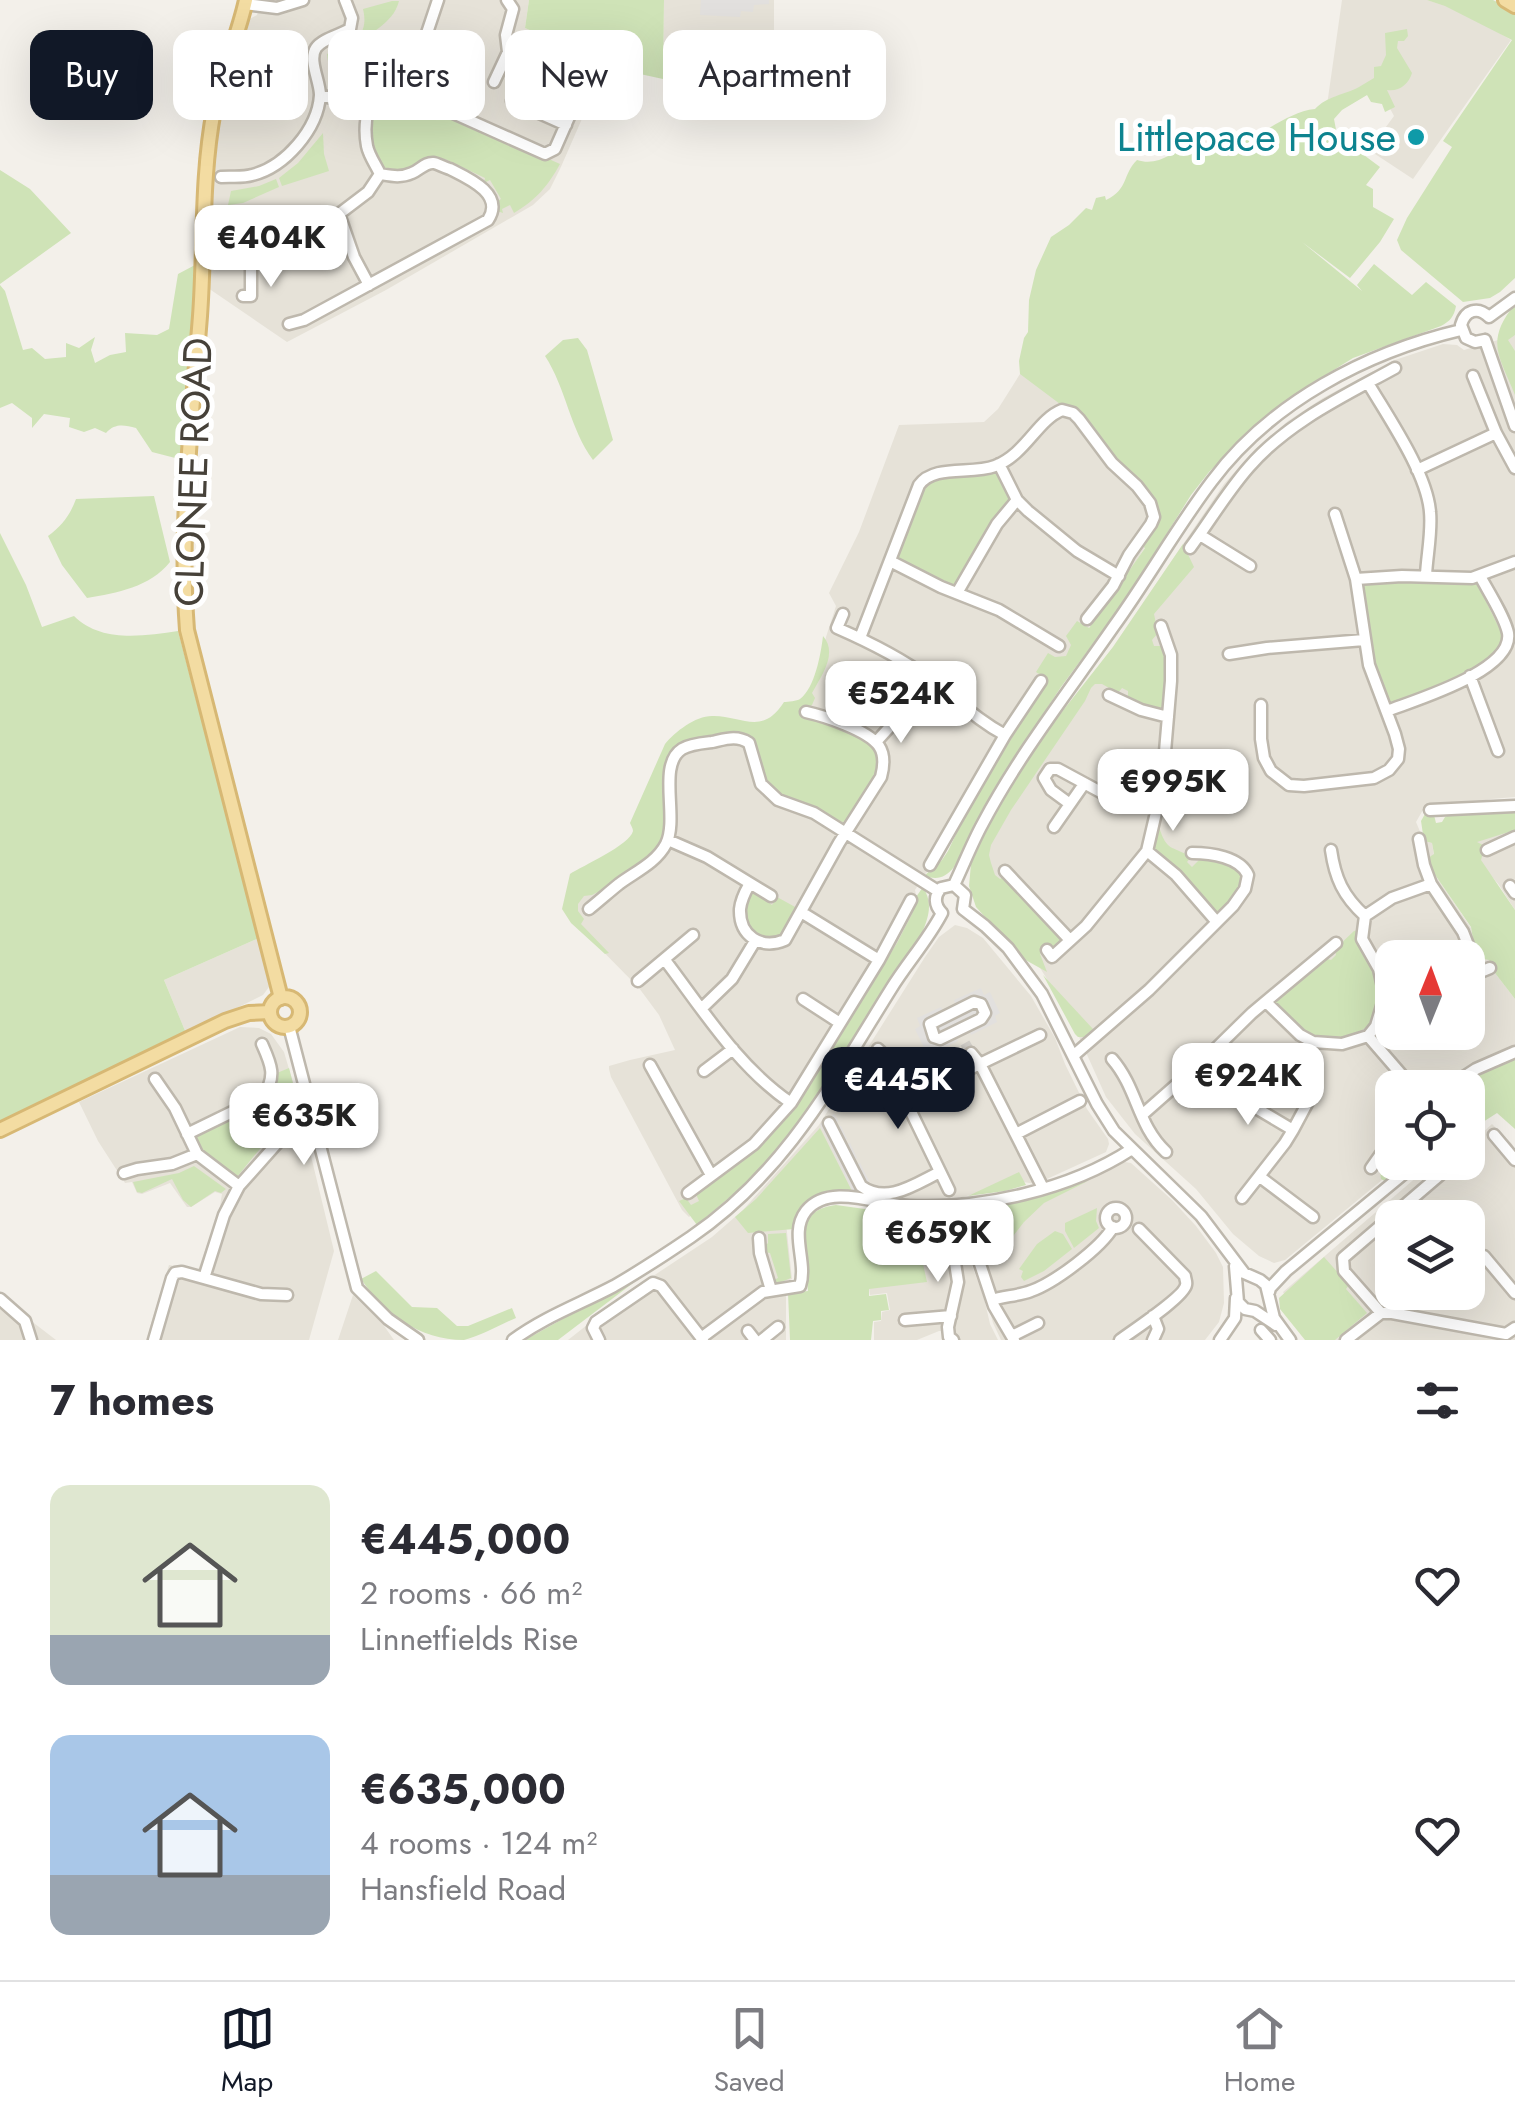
<!DOCTYPE html>
<html lang="en">
<head>
<meta charset="utf-8">
<style>
  body { margin:0; font-family:Jost,sans-serif; background:#f2f2f3; color:#2b2b33; height:100vh; display:flex; flex-direction:column; font-size:38px; white-space:nowrap }
  * { box-sizing:border-box; margin:0 }
  p { font-size:32px; color:#7c7c81 }
  .icon { flex:none; width:55px; height:55px; fill:none; stroke:currentColor; stroke-width:2; stroke-linecap:round; stroke-linejoin:round }
  .map { position:relative; height:1340px; overflow:hidden }
  .sheet { display:flex; flex-direction:column; background:#fff; flex:1 }
  .sheet>* { flex:none }
  .hud { position:absolute; left:30px; top:30px; width:1000px; height:90px; display:flex; gap:20px }
  .needle { width:65px; rotate:1deg }
  .fabs { position:absolute; left:1375px; top:940px; display:grid; gap:20px }
  .fabs a { display:grid; place-items:center; width:110px; height:110px; border-radius:20px; background:#fff; box-shadow:0 10px 40px #0002; font-size:50px }
  .price { position:absolute; translate:-50% -85px; padding:0 22px; border-radius:20px; background:#fff; color:#222; font-size:32px; line-height:65px; filter:drop-shadow(0 2px 5px #0008) }
  .price::after { content:''; position:absolute; left:50%; top:60px; width:30px; height:22px; margin-left:-15px; background:inherit; clip-path:polygon(0 0,100% 0,50% 100%) }
  .price.on { background:#111827; color:#fff }
  ul { padding:0; list-style:none }
  li { display:flex; align-items:center; gap:30px; height:250px; padding:0 50px }
  li span { display:grid; place-items:center; flex:none; width:280px; height:200px; border-radius:20px; color:#555 }
  li>.icon { margin-inline-start:auto }
  span .icon { width:120px; height:120px; fill:#fffc; stroke-width:1 }
  li b { font-size:42px }
  h2 { display:flex; justify-content:space-between; align-items:center; height:120px; padding:0 50px; font-size:42px }
  .pill { padding:0 35px; border-radius:20px; background:#fff; box-shadow:0 10px 40px #0002; font-size:35px; line-height:90px }
  .pill.on { background:#111827; color:#fff }
  .tab-bar { display:flex; justify-content:space-around; align-items:center; height:140px; border-top:2px solid #e1e1e2; background:#fff; font-size:28px; color:#7c7c81 }
  .tab-bar a { display:grid; justify-items:center; gap:5px }
  .tab-bar .on { color:#111827 }
  .map>svg:first-child { display:block }
  .residential { fill:#e6e2d8; fill-rule:evenodd }
  .green { fill:#cfe3b7 }
  .parking { fill:#e2e0de }
  .lines { fill:none; stroke-linecap:round; stroke-linejoin:round }
  .minor-tunnel { stroke:#d0cdc7; stroke-width:10; stroke-dasharray:10 5; stroke-linecap:butt }
  .minor-casing { stroke:#beb8ad; stroke-width:15 }
  .major-casing { stroke:#d7b874; stroke-width:18 }
  .minor { stroke:#fff; stroke-width:10 }
  .major { stroke:#f3dca2; stroke-width:12 }
  .culture-dot { fill:#0f9aa8; stroke:#fff; stroke-width:4 }
  .labels { text-anchor:middle; dominant-baseline:central; stroke-width:10; stroke-linejoin:round; paint-order:stroke }
  .culture-label { font-size:40px; fill:#0d838f; stroke:#fff; text-anchor:end }
  .street-label { font-size:40px; fill:#464139; stroke:#fff }
</style>
</head>
<body>
<div class="map">
<svg width="1515" height="1340" viewBox="0 0 1515 1340">
  <rect width="100%" height="100%" fill="#f3f0ea"/>
  <path class="residential" d="M262 0H529L525 28 606 64 560 169 550 189 533 205 386 290 287 342 208 288 210 258 218 252V243L213 240 209 231 213 146 225 84 246 21 257 15Z
    M664 0H774V41L753 59 721 74 689 79H663Z
    M1342 0H1444L1511 40 1413 179 1369 150 1394 116 1379 88 1325 119Z
    M1035 320 1170 508 1126 577 1046 686 962 822 942 860 926 873 915 890 917 899 910 924 793 1112 734 1179 689 1217 682 1210 611 1077 609 1069V1066L630 1060 675 1050 659 1015 639 988 570 918 569 898 633 839 672 740 756 727 803 701 821 668 826 637 836 606 829 593 859 532 899 425 984 422 998 409 1020 374Z
    M1515 335V797L1491 799 1450 807 1424 808 1416 822 1424 841 1432 843 1434 855 1431 869 1471 928 1474 946 1489 960 1495 973 1515 999V1069L1468 1088H1392V1144L1379 1170 1382 1180 1285 1260 1274 1263 1259 1256 1233 1234 1196 1189 1135 1134 1106 1097 1071 1019 976 862 1020 769 1113 647 1224 484 1255 449 1288 421 1323 398 1392 361 1443 344 1457 345 1464 350ZM1392 958H1468V1032H1392Z
    M1515 817V910L1499 885 1468 848 1472 835Z
    M955 925 967 928 983 938 1031 996 1055 1038 1065 1064 1087 1109 1108 1139 1109 1144 1106 1152 1036 1184 1017 1181 963 1197 905 1200 835 1189 786 1223 792 1279 786 1281V1340H568L629 1292 712 1237 743 1210 819 1125 925 957 939 937Z
    M259 938 270 978 269 987 263 995 186 1033 164 980Z
    M240 1027 259 1028 271 1034 284 1052 294 1086 334 1251 309 1340H146L169 1265 198 1270 219 1212 222 1194 215 1192 191 1207H187L170 1183 142 1194 137 1193 132 1182 125 1183 98 1141 79 1102Z
    M1492 1124 1512 1144 1515 1151V1340H1309L1283 1292 1433 1163 1468 1162V1146ZM1392 1218H1468V1292H1392Z
    M1125 1162 1131 1163 1172 1200 1196 1226 1216 1253 1223 1267 1224 1303 1219 1322 1205 1340H1001L993 1323 986 1297 957 1212 1022 1200 1071 1185Z
    M897 1209 955 1212V1220L984 1298 990 1324 998 1340H950L944 1331H939L917 1340H874V1322L881 1321 882 1312 890 1310 887 1293 870 1295 869 1288 876 1241 873 1210Z
    M353 1295 382 1323 394 1340H338Z
    M0 1297 56 1340H0Z"/>
  <path class="green" d="M529 0H664L663 79 617 69 525 28Z
    M1427 0H1493L1515 11V278L1500 292 1490 298 1463 302 1401 250 1397 240 1407 218 1452 147 1443 141 1512 40 1445 6Z
    M392 1H399C393 25 368 32 352 49 343 59 336 72 331 85L327 54C350 43 370 39 363 9Z
    M1407 29 1408 36 1404 41H1398L1397 48 1412 73C1409 84 1399 92 1387 90L1395 107 1385 112 1382 104 1371 102 1367 95 1342 110 1334 119 1337 135 1380 167 1366 185 1373 189V207L1394 219 1380 242 1350 278 1302 242 1362 291 1357 285 1374 264 1412 295 1426 282 1456 306C1454 317 1450 321 1441 326L1353 358 1297 393 1249 431 1209 472 1191 495 1124 602 1061 687 1013 760 954 867C945 878 938 880 924 876L942 860 948 851 970 805 1048 680 1036 672 1048 653 1055 657 1066 656 1071 645 1066 636 1077 621 1089 628 1145 548 1141 545 1159 518V511L1148 493 1119 464 1077 410 1060 404 1020 374 1019 361 1024 338 1028 332 1029 300 1036 270 1051 237 1069 225 1086 208 1092 210 1096 198 1105 196 1106 200C1129 189 1122 175 1137 160 1158 167 1173 152 1191 143L1204 149 1209 142C1225 142 1239 132 1255 136 1274 126 1294 111 1315 109 1327 96 1344 95 1359 87 1364 84 1369 81 1374 78V67L1381 66 1386 55 1385 33Z
    M416 66C439 75 437 96 448 114L560 164C548 186 536 200 514 213L510 205 502 209 503 213 497 211 496 202 501 199 490 180 484 183 485 178 445 159 443 162C428 166 404 176 389 171 359 162 370 105 384 86 392 74 402 69 416 66Z
    M323 133 324 154 329 171 282 186 279 178 298 163Z
    M0 170 30 189 71 233 0 284Z
    M276 179 279 187 243 203 228 205 231 191 259 186Z
    M195 265 183 460 152 452 136 428C124 425 115 423 106 433L95 428 84 432 69 427 70 418 44 414 32 428V418L12 403 0 408V285L5 291 23 350 32 348 45 359 66 357V343L79 348 95 337 91 350 95 363 110 355 126 352 125 333 157 335 169 329 178 274Z
    M1515 304V335L1508 340 1515 351V395C1500 357 1484 342 1515 304Z
    M578 338 587 350 613 440 593 460C570 429 566 388 545 356L563 340Z
    M993 472C1001 476 1010 493 1010 503L984 536 957 585 952 586 901 561 898 558V550L929 480Z
    M154 496 170 562C150 587 117 593 87 598L62 565 48 536C62 526 70 515 76 499Z
    M0 533 26 585 42 627 74 616C101 643 143 636 178 631L259 938 164 980 186 1033 0 1121Z
    M1183 544 1194 567 1154 614 1158 633 1152 640 1154 646H1161L1165 649 1168 663 1164 708C1152 714 1139 704 1128 699V691L1122 688 1118 693 1102 684H1095L1091 688 1085 701 1011 810 991 845 989 855 991 863 995 875 1000 879 1003 877 1008 879 1061 937 1058 946 1048 947 1040 954 1047 972 1022 958 976 907 969 886 971 864 997 808 1039 741 1113 647Z
    M1408 579 1477 583 1504 638 1497 654 1476 669 1398 703 1390 704 1387 701 1375 671 1361 589 1367 582Z
    M823 636C838 653 822 675 812 693L815 698 812 705 800 714C826 723 894 737 876 777 870 791 859 804 850 818L843 822 835 821C809 809 768 800 760 769 757 759 760 747 751 739 739 728 679 740 670 753 669 755 669 758 668 761L665 834 658 846 649 857 602 890 592 895 584 896 578 904V911L584 919 581 924 609 953 605 954 571 923 562 909 570 874C582 866 630 845 633 831 633 828 631 826 630 823L665 744C675 732 695 716 712 716 741 715 762 737 784 702 788 702 797 701 800 699 815 688 821 653 823 636Z
    M1515 811V830L1477 842 1485 846 1481 860 1515 910V999L1495 973 1489 960 1479 958 1474 946 1471 927 1431 869 1428 858 1434 854 1432 843 1424 841 1421 821 1425 814 1434 815 1436 823 1442 822 1445 817 1453 813Z
    M1159 827C1167 852 1171 845 1191 857L1187 862 1192 867 1202 857 1235 866 1244 873C1242 892 1233 900 1220 913L1208 906 1154 848Z
    M923 887C933 903 929 916 922 933L870 1012 832 1077 803 1118 750 1180 697 1225 679 1201 686 1198 691 1205 699 1201 695 1192 762 1144 776 1129 805 1091 897 943 912 914 916 897Z
    M753 892H756L772 905 777 897 797 908 780 939 760 938C746 926 737 907 753 892Z
    M1358 930C1358 952 1378 967 1380 988 1384 1023 1350 1048 1318 1039 1301 1034 1287 1016 1275 1004L1274 1001 1324 958 1331 960 1336 955 1335 949 1354 931Z
    M1043 975 1093 1029 1084 1037H1078L1075 1034Z
    M1515 1058V1129L1497 1113 1483 1122 1468 1107V1088H1451L1477 1073 1480 1075Z
    M289 1068 301 1114 296 1123C270 1130 253 1159 236 1178 219 1166 198 1157 196 1134L274 1085 277 1073Z
    M820 1128 854 1195 830 1194 796 1219 794 1229 748 1233 735 1217 756 1199Z
    M1392 1144V1162L1411 1163 1388 1183 1381 1179 1379 1165Z
    M194 1166 226 1189 221 1193 215 1191 191 1207 183 1200 172 1179 142 1193 137 1192 133 1182 179 1173Z
    M1019 1172 1026 1185 1005 1191 968 1196Z
    M1088 1181 1044 1203 1024 1222 999 1254 994 1240 971 1248 959 1218V1213L1023 1201Z
    M836 1205 872 1210 876 1241 917 1237 927 1282 869 1289V1296L886 1294 889 1310 881 1311V1320L873 1321 871 1340H790L788 1293 808 1291C805 1257 788 1210 836 1205Z
    M1097 1208 1096 1221 1099 1228 1074 1248 1065 1231V1223Z
    M1055 1231 1063 1234 1072 1249 1044 1271 1024 1281 1021 1277 1023 1271 1019 1269 1037 1244Z
    M786 1233 791 1278 781 1282V1286H776L772 1281 778 1278 770 1253 764 1252V1247L768 1243V1234Z
    M1324 1257 1349 1285 1346 1289 1367 1313 1335 1340H1305L1280 1309 1279 1298Z
    M376 1271 412 1307 437 1308 457 1326H468L512 1308 516 1318C499 1325 481 1336 464 1340 419 1340 384 1313 361 1279Z
    M636 1278 637 1280 558 1340H525Z"/>
  <path class="parking" d="M701 0H769V4L754 5 753 12 741 11 740 17 700 15Z
    M981 988 984 995 990 992 1000 1013 995 1016 997 1022 971 1035 969 1030 956 1036 958 1041 934 1052 930 1047 925 1050 915 1029 920 1026 917 1018 941 1007 944 1012 956 1006 954 1000Z
    M834 1114 838 1120 836 1127 841 1126 847 1139 843 1141 845 1145 850 1143 857 1158 853 1160 855 1165 860 1163 869 1181 853 1192 820 1124Z"/>
  <g class="lines">
    <path class="minor-tunnel" d="M965 1043 971 1053"/>
    <g class="minor-casing">
      <path id="minor" d="M245 4 277 8 303 0
        M418 60C448 78 437 90 453 113L545 154 555 149 595 58
        M494 82 508 52 506 35 513 9 507 0
        M320 95 369 108
        M512 101 566 125
        M380 174C376 165 369 156 367 146 360 109 379 66 418 60L438 0
        M221 177C231 176 242 178 252 175 285 167 318 129 320 95 320 81 308 60 316 48 322 39 340 35 350 29L352 18 345 0
        M339 214 354 257 369 285
        M204 248 240 247 339 214 368 192 380 174
        M243 296H251V244
        M1489 317 1515 298
        M289 324 304 320 488 220C505 194 468 178 450 169 448 169 436 163 434 163 425 162 420 170 412 173 401 178 392 176 380 174
        M1485 340 1515 426
        M1485 340 1475 342 1466 338 1461 325C1465 310 1478 306 1489 317
        M1473 376 1496 433 1515 468
        M1368 383C1388 417 1427 473 1430 512 1432 532 1427 555 1426 575
        M999 464 1017 500 1028 511 1077 551 1119 576
        M1417 470 1496 433
        M1200 535 1250 566
        M1190 548C1210 521 1227 492 1249 467 1288 422 1344 396 1395 368
        M890 561 941 587 999 610 1059 646
        M1356 579 1402 576 1472 578 1515 562
        M957 593 997 524 1017 500
        M843 614 837 628C869 642 900 657 928 678 956 697 973 718 1005 735
        M860 638 919 485C934 464 971 475 995 466 1026 454 1037 420 1062 410L1073 413 1079 419 1112 463 1137 486 1150 503 1154 517 1151 524 1129 555 1113 586 1087 619
        M1229 654 1267 648 1364 640
        M1470 676 1498 751
        M1109 695 1141 710 1168 717
        M1261 705V739L1264 758 1271 771 1289 785 1304 786 1374 778 1389 770 1398 759 1399 749 1395 734 1369 665 1356 579 1335 514
        M1387 711C1415 700 1514 671 1508 633 1505 617 1488 591 1480 576
        M876 742 907 708 928 677
        M1070 804 1051 790 1044 778 1050 769H1058L1108 796 1158 809
        M1430 810 1515 806
        M1054 827 1084 784
        M1419 839 1424 865 1431 884 1463 932 1479 973
        M668 840 707 857 771 896
        M1331 850C1335 878 1343 896 1365 916
        M1487 850 1515 837
        M1147 851 1176 875 1216 921
        M930 865 1005 735 1041 681
        M1005 871 1070 940
        M749 885C745 892 741 900 740 909 739 936 761 950 785 940L839 843 881 777C884 766 885 755 879 746 868 730 824 716 806 712
        M954 885C964 864 972 843 983 823 1020 753 1069 691 1114 626 1148 579 1177 527 1212 481 1271 402 1367 352 1461 330
        M954 885 965 895 963 909
        M1510 886 1515 893
        M589 909C599 901 609 892 619 884 635 872 656 863 666 844 679 818 657 765 682 749 690 744 703 743 712 742 726 739 737 735 749 743L761 784 778 800 814 813 938 891
        M963 909 985 926 1008 948 1042 994 1097 1104 1114 1131 1201 1216 1244 1273 1260 1280 1266 1285 1274 1318 1290 1340
        M801 912 879 960
        M942 913C934 905 934 896 941 888L954 885
        M1047 950 1052 957 1086 926 1147 851 1162 787 1171 681V655L1161 626
        M665 960C703 1010 738 1067 791 1103
        M1468 977 1490 968
        M638 981 693 935
        M803 999 840 1023
        M974 1002 981 1004 985 1013 981 1019 940 1039 934 1037 930 1024Z
        M1266 1002 1300 1035 1313 1042 1342 1044 1368 1036 1376 1026 1385 996 1379 969 1362 939 1365 916 1392 898 1431 884
        M702 1008 732 979 755 941
        M289 1026 357 1288 388 1319 418 1340
        M1368 1036 1413 1088
        M878 1049 883 1054 949 1190
        M971 1053 980 1064 1043 1188
        M1073 1056 1149 990 1233 906 1245 889 1248 875C1240 857 1211 853 1192 853
        M1112 1059C1138 1089 1137 1125 1166 1152
        M1201 1063 1239 1098 1293 1130 1285 1143 1242 1198
        M650 1065 711 1175
        M704 1071 733 1049
        M155 1079 175 1108 197 1154 239 1186
        M1447 1088 1476 1069 1515 1052
        M905 1100 1040 1035
        M1468 1112 1470 1109
        M1142 1115 1201 1063 1252 1013 1336 943
        M829 1123 861 1186C887 1205 915 1184 940 1172
        M1293 1130 1309 1100
        M187 1134 263 1097C277 1076 271 1064 262 1044
        M1016 1134 1080 1101
        M1494 1135 1515 1160
        M1371 1168 1392 1138
        M124 1173 137 1169 172 1164 197 1154
        M1260 1177 1313 1217
        M688 1193 754 1144 791 1103 879 960 911 900
        M946 1206 958 1282 948 1327 949 1337 953 1340
        M1106 1218a10 10 0 1 1 20 0a10 10 0 1 1-20 0Z
        M759 1238 760 1253 771 1290
        M996 1252 979 1261 994 1306 1014 1340
        M1468 1264 1477 1256H1484L1515 1293
        M1235 1266 1238 1302 1245 1309 1255 1311 1276 1325
        M204 1278 224 1215 239 1186 280 1140 293 1133 314 1126
        M1269 1292 1270 1288 1286 1271 1418 1162
        M0 1299 25 1321 31 1340
        M992 1300C1004 1296 1018 1296 1031 1291 1054 1283 1101 1248 1113 1227
        M1381 1313 1344 1271 1343 1258 1455 1162
        M905 1320 951 1316
        M1261 1330 1270 1340
        M748 1331 755 1340
        M1012 1336 1038 1323
        M701 1338 763 1292 800 1286C808 1262 789 1233 806 1211 829 1182 879 1205 909 1206 983 1209 1069 1190 1132 1149
        M154 1340 172 1278 175 1273 182 1272 261 1294 287 1295
        M513 1340C544 1317 580 1304 614 1286 640 1271 666 1254 691 1237 785 1173 833 1082 891 989 907 963 928 940 942 913
        M599 1340 593 1328 596 1322 653 1283 661 1286 703 1340
        M762 1340 778 1327
        M1120 1340C1132 1331 1184 1297 1186 1285 1187 1282 1185 1279 1185 1276L1139 1229
        M1153 1340 1158 1329 1153 1316
        M1220 1340 1235 1318 1236 1298
        M1346 1340 1381 1313H1392L1506 1334 1515 1328"/>
    </g>
    <g class="major-casing">
      <path id="major" d="M246 0C238 37 221 73 214 110 201 178 205 248 200 316 192 420 179 526 187 630L281 998
        M1505 0 1515 6
        M270 1012a15 15 0 1 1 30 0a15 15 0 1 1-30 0Z
        M0 1130 225 1021 249 1013 270 1012"/>
    </g>
    <use href="#minor" class="minor"/>
    <use href="#major" class="major"/>
  </g>
  <circle class="culture-dot" cx="1416" cy="137" r="10"/>
  <g class="labels">
    <g class="culture-label">
      <text x="1396" y="137">Littlepace House</text>
    </g>
    <g class="street-label">
      <text transform="translate(193 472) rotate(-88)">CLONEE ROAD</text>
    </g>
  </g>
</svg>
<div class="fabs">
<a><svg class="needle" viewBox="-14 -14 28 28"><path d="M0-13l5 13h-10z" fill="#e53935"/><path d="M0 13l5-13h-10z" fill="#7c7c81"/></svg></a>
<a><svg class="icon" aria-label="locate" viewBox="0 0 24 24"><circle cx="12" cy="12" r="6"/><path d="M12 2v4M12 18v4M2 12h4M18 12h4"/></svg></a>
<a><svg class="icon" aria-label="layers" viewBox="0 0 24 24"><path d="M12 4l9 5-9 5-9-5zM3 14l9 5 9-5"/></svg></a>
</div>
<b class="price" style="left:271px;top:290px">€404K</b>
<b class="price" style="left:901px;top:746px">€524K</b>
<b class="price" style="left:1173px;top:834px">€995K</b>
<b class="price" style="left:1248px;top:1128px">€924K</b>
<b class="price on" style="left:898px;top:1132px">€445K</b>
<b class="price" style="left:304px;top:1168px">€635K</b>
<b class="price" style="left:938px;top:1285px">€659K</b>
<div class="hud">
<a class="pill on">Buy</a>
<a class="pill">Rent</a>
<a class="pill">Filters</a>
<a class="pill">New</a>
<a class="pill">Apartment</a>
</div>
</div>
<section class="sheet">
<h2>7 homes<svg class="icon" aria-label="filters" viewBox="0 0 24 24"><path d="M4 7h16M4 17h16"/><circle cx="9" cy="7" r="2"/><circle cx="15" cy="17" r="2"/></svg></h2>
<ul>
<li><span style="background:linear-gradient(#dfe7d0 75%,#9aa5b1 0)"><svg class="icon" aria-label="home" viewBox="0 0 24 24"><path d="M3 11l9-7 9 7M6 9v11h12V9"/></svg></span><div><b>€445,000</b><p>2 rooms · 66 m²</p><p>Linnetfields Rise</p></div><svg class="icon" aria-label="heart" viewBox="0 0 24 24"><path d="M12 20l-8-8c-3-5 5-10 8-4 3-6 11-1 8 4z"/></svg></li>
<li><span style="background:linear-gradient(#a9c7e8 70%,#9aa5b1 0)"><svg class="icon" aria-label="home" viewBox="0 0 24 24"><path d="M3 11l9-7 9 7M6 9v11h12V9"/></svg></span><div><b>€635,000</b><p>4 rooms · 124 m²</p><p>Hansfield Road</p></div><svg class="icon" aria-label="heart" viewBox="0 0 24 24"><path d="M12 20l-8-8c-3-5 5-10 8-4 3-6 11-1 8 4z"/></svg></li>
</ul>
</section>
<nav class="tab-bar">
<a class="on"><svg class="icon" aria-label="map" viewBox="0 0 24 24"><path d="M3 6l6-2 6 2 6-2v14l-6 2-6-2-6 2zM9 4v14M15 6v14"/></svg>Map</a>
<a><svg class="icon" aria-label="saved" viewBox="0 0 24 24"><path d="M7 4h10v16l-5-4-5 4z"/></svg>Saved</a>
<a><svg class="icon" aria-label="home" viewBox="0 0 24 24"><path d="M3 11l9-7 9 7M6 9v11h12V9"/></svg>Home</a>
</nav>
</body>
</html>
